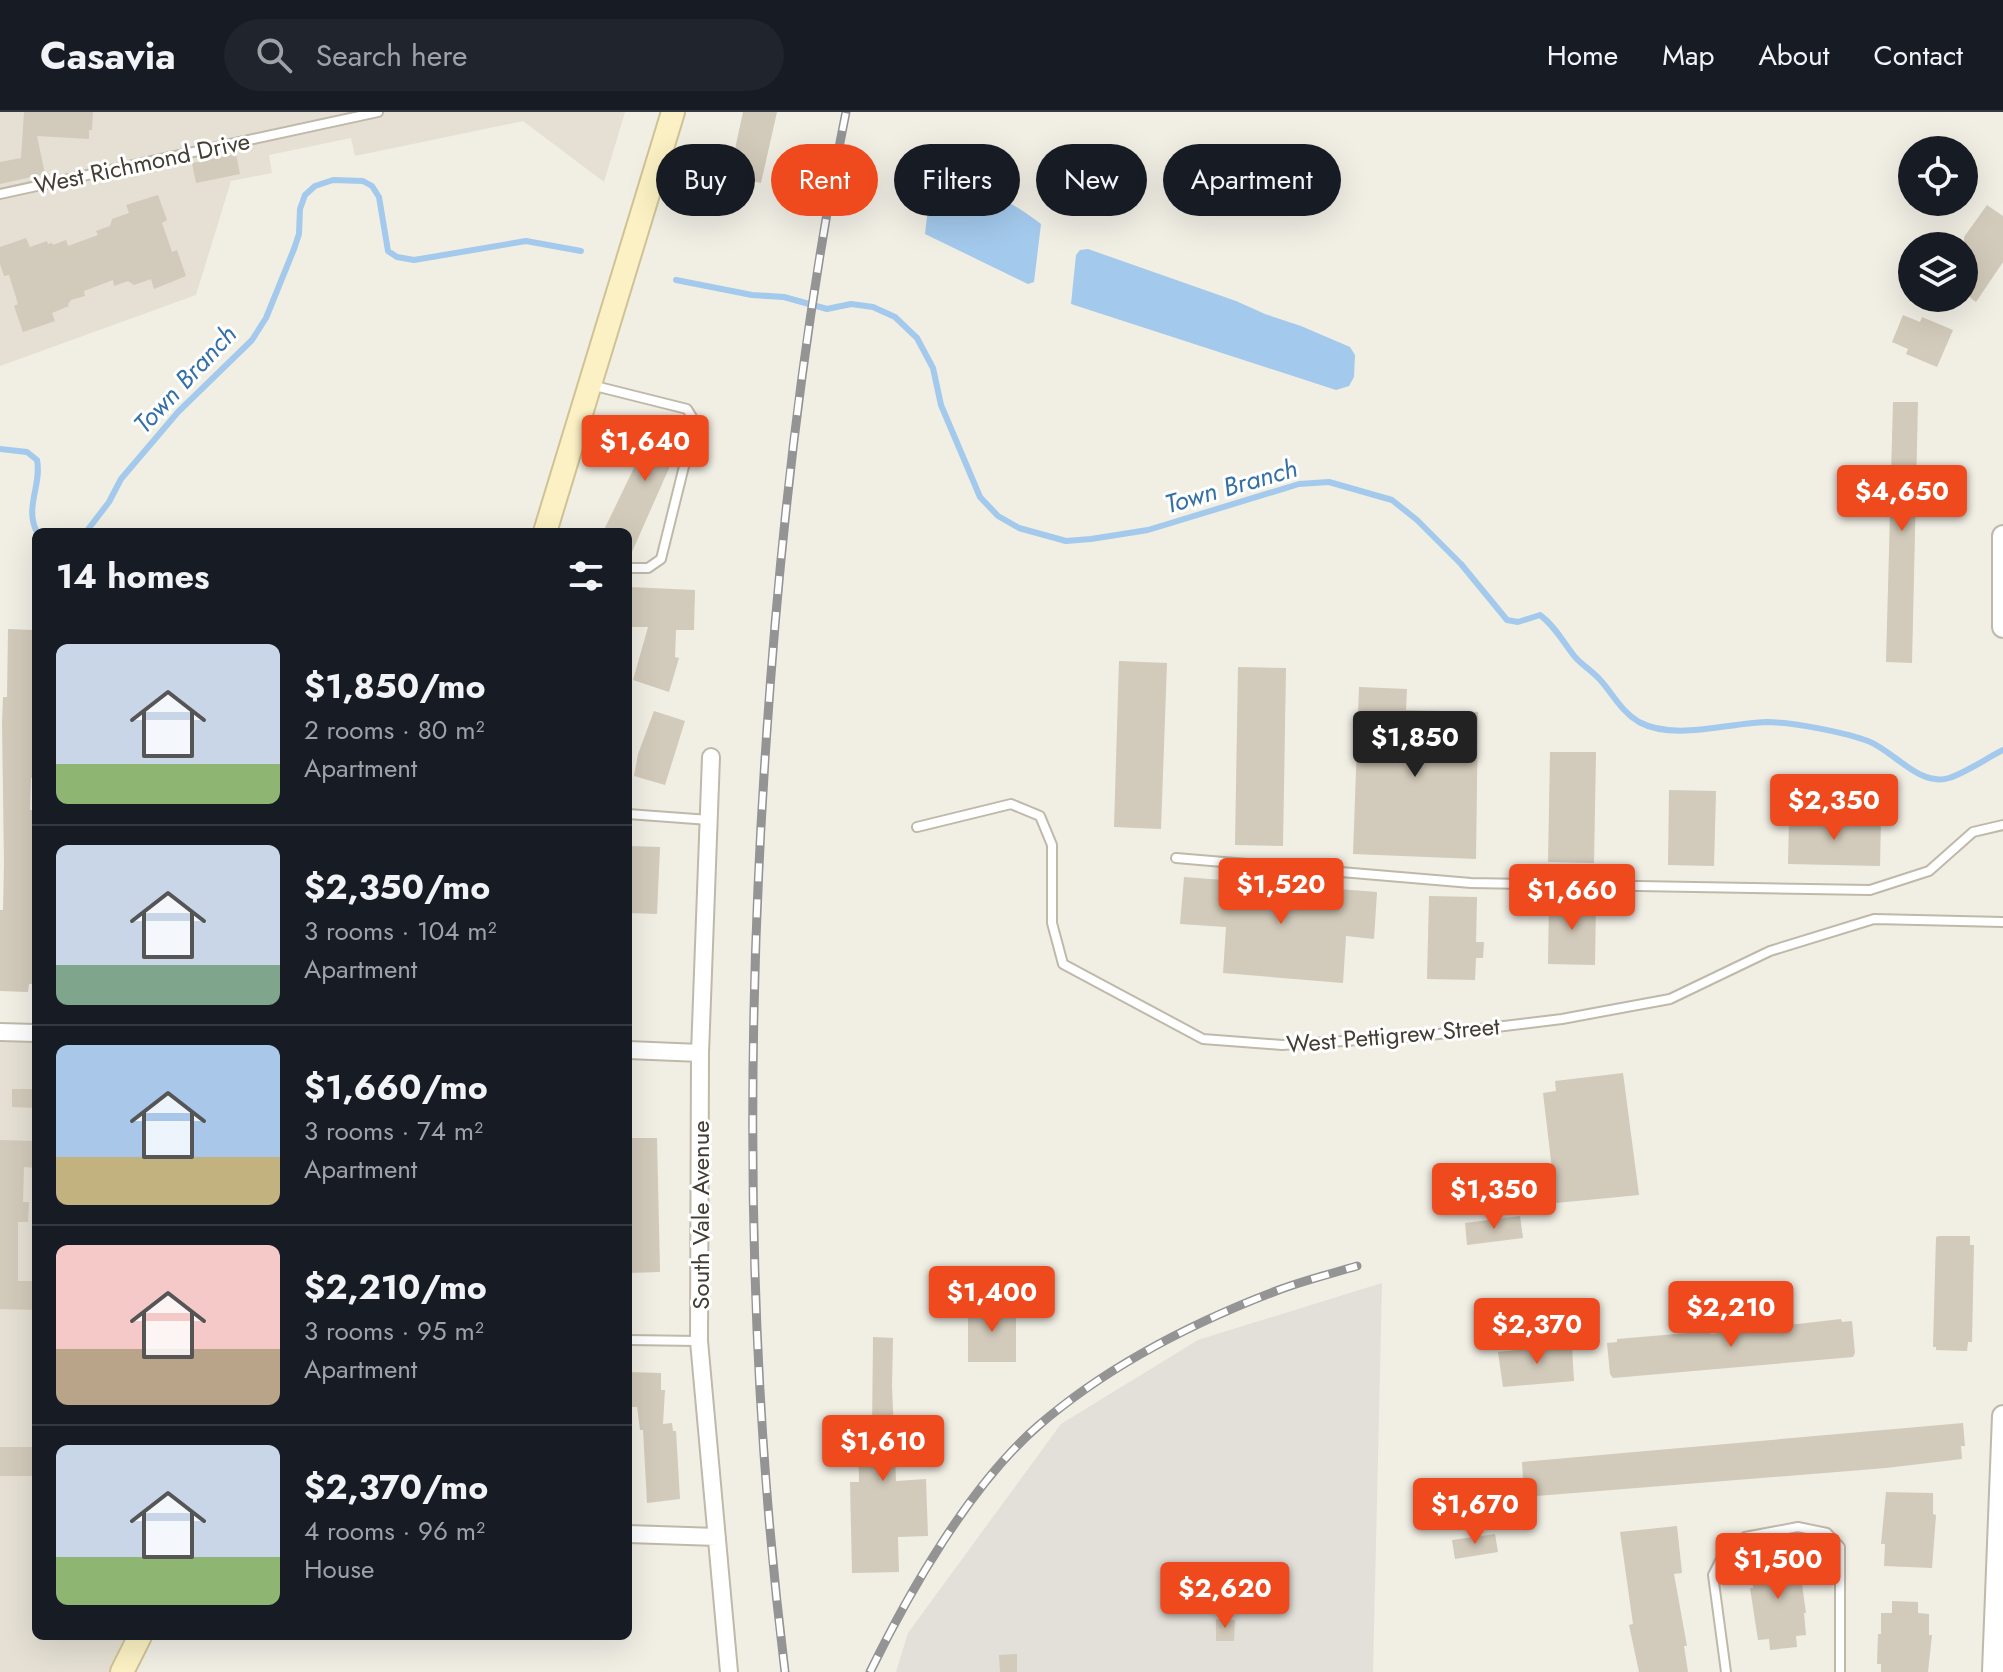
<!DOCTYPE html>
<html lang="en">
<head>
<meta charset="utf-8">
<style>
  body { margin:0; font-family:Jost,sans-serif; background:#20242c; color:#f1f3f6; height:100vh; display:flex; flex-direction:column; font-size:30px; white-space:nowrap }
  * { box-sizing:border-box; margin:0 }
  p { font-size:26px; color:#9ea1a6 }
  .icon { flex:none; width:44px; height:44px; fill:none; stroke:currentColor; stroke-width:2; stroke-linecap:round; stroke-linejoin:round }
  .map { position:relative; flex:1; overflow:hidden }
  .side { position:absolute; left:32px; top:416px; width:600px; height:1112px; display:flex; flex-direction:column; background:#171b24; border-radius:12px; box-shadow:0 8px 32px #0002 }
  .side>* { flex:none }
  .guide { position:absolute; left:656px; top:32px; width:760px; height:72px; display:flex; gap:16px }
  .controls { position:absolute; left:1898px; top:24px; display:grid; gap:16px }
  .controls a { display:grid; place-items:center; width:80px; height:80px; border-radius:50%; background:#171b24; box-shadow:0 8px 32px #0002; font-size:40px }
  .price { position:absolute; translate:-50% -68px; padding:0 18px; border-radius:8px; background:#ee4a1e; color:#fff; font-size:26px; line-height:52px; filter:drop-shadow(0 2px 4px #0008) }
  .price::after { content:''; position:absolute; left:50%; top:48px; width:24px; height:18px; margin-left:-12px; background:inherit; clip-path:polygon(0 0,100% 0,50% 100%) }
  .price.on { background:#222; color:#fff }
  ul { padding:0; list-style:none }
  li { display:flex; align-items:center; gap:24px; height:200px; padding:0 24px }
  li+li { border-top:2px solid #363941 }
  li span { display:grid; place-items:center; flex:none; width:224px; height:160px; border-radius:12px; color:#555 }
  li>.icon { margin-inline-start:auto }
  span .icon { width:96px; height:96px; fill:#fffc; stroke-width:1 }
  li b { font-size:34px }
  h2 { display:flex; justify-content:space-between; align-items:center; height:96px; padding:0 24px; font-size:34px }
  .tag { padding:0 28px; border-radius:36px; background:#171b24; box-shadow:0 8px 32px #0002; font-size:28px; line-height:72px }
  .tag.on { background:#ee4a1e; color:#fff }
  header { display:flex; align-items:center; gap:48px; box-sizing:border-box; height:112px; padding:0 40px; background:#171b24; border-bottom:2px solid #363941 }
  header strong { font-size:38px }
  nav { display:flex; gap:44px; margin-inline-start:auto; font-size:28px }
  .search { width:560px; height:72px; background:#20242c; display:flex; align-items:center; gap:20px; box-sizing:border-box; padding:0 28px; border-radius:44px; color:#9ea1a6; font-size:30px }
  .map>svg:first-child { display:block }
  .residential { fill:#e5e0d3 }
  .industrial { fill:#e3dfd9 }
  .water { fill:#a3c9ec }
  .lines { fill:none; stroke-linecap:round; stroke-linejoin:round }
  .stream { stroke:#a3c9ec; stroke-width:6 }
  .building { fill:#d2caba }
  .service-casing { stroke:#bfb9aa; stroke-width:12 }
  .minor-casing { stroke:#bfb9aa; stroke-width:20 }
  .tertiary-casing { stroke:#bfb9aa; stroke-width:24 }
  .secondary-casing { stroke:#cfc396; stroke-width:26 }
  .service { stroke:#fff; stroke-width:8 }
  .minor { stroke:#fff; stroke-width:16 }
  .tertiary { stroke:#fff; stroke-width:20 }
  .secondary { stroke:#fbf1c4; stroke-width:22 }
  .rail-casing { stroke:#949494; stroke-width:9 }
  .rail { stroke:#fff; stroke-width:6; stroke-dasharray:18; stroke-linecap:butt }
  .labels { text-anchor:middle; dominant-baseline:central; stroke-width:6; stroke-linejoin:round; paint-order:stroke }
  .street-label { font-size:24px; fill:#433e34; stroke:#fff }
  .water-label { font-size:26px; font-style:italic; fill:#3470a8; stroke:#fff }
</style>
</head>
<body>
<header>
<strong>Casavia</strong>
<div class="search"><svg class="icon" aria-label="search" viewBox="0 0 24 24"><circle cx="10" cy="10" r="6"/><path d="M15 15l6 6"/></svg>Search here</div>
<nav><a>Home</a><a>Map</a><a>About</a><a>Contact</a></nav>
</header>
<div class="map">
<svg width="2003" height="1560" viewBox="0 0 2003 1560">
  <rect width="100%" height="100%" fill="#f1eee4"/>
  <path class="residential" d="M0 0H625L604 70 523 9 355 44 351 26 269 43 272 61 231 69 196 183 0 254Z
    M0 920 36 921V1524H140L122 1560H0Z"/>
  <path class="industrial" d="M1382 1171 1373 1560H896L908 1521 1061 1312 1198 1228Z"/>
  <path class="water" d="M941 62C973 69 1016 92 1041 112L1034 170 1028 172 925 122 931 69 934 64Z
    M1088 137 1236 189 1265 202 1301 214 1350 235 1355 243 1354 265 1349 274 1336 278 1071 192 1076 143 1080 138Z"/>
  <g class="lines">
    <path class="stream" d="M676 168 752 183 784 185 827 197 851 192 873 195 895 205 917 226 933 256 941 293 980 385 998 404 1019 416 1066 429 1091 427 1148 418 1299 372 1329 370 1392 388 1417 408 1461 452 1507 508 1518 510 1540 503C1555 514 1563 530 1575 545 1583 554 1594 560 1602 570 1614 584 1622 600 1639 610 1674 629 1728 611 1766 610 1791 610 1844 620 1868 629 1894 639 1919 675 1949 666 1965 661 1987 646 2003 638
      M0 337 27 340 37 348C42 373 24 396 37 420
      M86 420 109 390 121 367 178 300 252 228 266 206 294 137 299 122 300 97 305 83 315 74 333 68 363 69 372 74 379 85 388 139 397 145 414 148 526 129 581 139"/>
  </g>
  <path class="building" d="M24 0H93L92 18H89V27L37 24 45 62 0 72V50L21 46Z
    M743 0H777L761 71 729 65Z
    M236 42 240 62 196 71 192 51Z
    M158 83 167 108 162 111 172 140 177 138 186 164 154 177 151 167 134 173 128 169 114 174 113 168 84 179 85 184 71 188 68 192 69 194 52 201 55 209 23 220 14 194 18 192 9 163 4 164 0 152V135L26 126 30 135 47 129 48 132 52 131 53 133 66 128 68 134 98 123 96 119 110 114 112 107 129 101 126 93Z
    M1987 93 2003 104V150L1976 190 1964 181V125Z
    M1903 203 1920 210 1922 205 1953 218 1937 255 1906 242 1908 237 1892 230Z
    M1893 290H1918L1912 551 1886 550Z
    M654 308 685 320 628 449V420H603L645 333Z
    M628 475 695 478 694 518H676L675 545 679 546 669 580 633 568 648 515H628Z
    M8 517 33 518V543H36V660L34 666H31L30 698H36V872H29L28 880 0 879V798H3L4 752 2 611 3 585H7Z
    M1119 549 1167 551 1161 717 1114 715Z
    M1238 555 1286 556 1283 734 1235 733Z
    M1359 575 1407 577 1406 598 1478 600 1476 747 1353 742Z
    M654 599 685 609 665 673 634 664 638 642Z
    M1550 640H1596L1594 751 1548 750Z
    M1669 678 1716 679 1714 754 1668 753Z
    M1789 705 1881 707 1880 754 1788 752Z
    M628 734 660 735 657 802 628 801Z
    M1184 765 1377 780 1374 827 1346 824 1343 871 1223 861 1226 815 1180 812Z
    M1429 784 1477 785 1476 830H1484L1483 846H1476L1475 868 1427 867Z
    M1549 787 1596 788 1595 853 1548 852Z
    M1623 961 1639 1083 1556 1091 1543 981 1556 979 1555 969Z
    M12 977H36V996L12 995Z
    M629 1026H657L660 1160 628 1161V1132H631Z
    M0 1028 36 1029V1056L24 1055 23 1090H29L28 1110H18V1169H36V1198L0 1197Z
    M1520 1104 1523 1126 1467 1133 1465 1111Z
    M1939 1124H1970V1133H1974L1972 1230H1968L1967 1239 1936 1238V1235H1933L1936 1125Z
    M968 1193H1016V1250H968Z
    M1841 1207 1842 1210 1852 1209 1855 1241 1853 1245 1613 1266 1610 1262 1607 1231 1617 1230V1227L1711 1219V1222Z
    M873 1225 893 1226 892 1274 896 1369 926 1367 928 1424 898 1425 899 1460 852 1461 850 1370H859L858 1320H872Z
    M1563 1233 1572 1234 1574 1269 1503 1275 1498 1240Z
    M628 1260 661 1261V1278H665L663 1312 672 1311 673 1319H676L680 1387 647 1391 643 1318H640L637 1295H628Z
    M1963 1311 1965 1334H1961L1962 1347 1886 1356 1524 1385 1522 1350Z
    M0 1335H36V1364H0Z
    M1886 1380 1933 1381V1402L1936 1403 1932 1456 1884 1454 1885 1432H1881Z
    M1677 1414 1682 1461 1674 1462 1687 1534H1684L1688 1560H1639L1629 1513 1633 1512 1620 1420Z
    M1495 1422 1498 1440 1455 1447 1452 1428Z
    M1787 1440 1788 1451 1799 1450 1806 1501H1804L1806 1523 1796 1524 1797 1535 1770 1538 1769 1527 1758 1528 1750 1476H1753L1751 1455 1761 1454 1760 1442Z
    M1892 1489 1918 1490V1501L1929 1502V1523H1932L1928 1560H1881V1552H1877L1878 1522H1881V1501H1892Z
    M1216 1507 1235 1508 1234 1529H1216Z
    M1017 1542V1560H1000L999 1543Z"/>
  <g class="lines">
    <g class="service-casing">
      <path id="service" d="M0 82 378 0
        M591 273 687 297 695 310 661 447 648 456H628
        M628 702 709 708
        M917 715 1011 692 1040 704 1052 733V811L1063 852 1203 927 1282 933 1422 924 1562 907 1670 887 1770 839 1874 807 2003 810
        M1176 746 1471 771 1870 778 1929 759 1973 720 2003 713
        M628 1228 698 1229
        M1726 1560 1713 1463 1724 1441 1745 1425 1798 1415 1827 1421 1840 1435V1560"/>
    </g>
    <g class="minor-casing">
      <path id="minor" d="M711 645 700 941 699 1229 729 1560
        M0 920 36 921
        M628 938 700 941
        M628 1422 717 1425"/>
    </g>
    <g class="tertiary-casing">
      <path id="tertiary" d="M2003 424V515
        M1993 1560 2003 1304"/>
    </g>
    <g class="secondary-casing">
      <path id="secondary" d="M545 420 673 0
        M122 1560 140 1524"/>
    </g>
    <use href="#service" class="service"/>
    <use href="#minor" class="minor"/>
    <use href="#tertiary" class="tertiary"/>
    <use href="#secondary" class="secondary"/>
    <g class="rail-casing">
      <path id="rail" d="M785 1560C747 1253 745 941 766 632 780 421 804 208 846 0
        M870 1560C909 1480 970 1373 1038 1314 1106 1255 1192 1211 1276 1179 1302 1169 1330 1162 1357 1154"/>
    </g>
    <use href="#rail" class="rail"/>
  </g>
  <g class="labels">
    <g class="street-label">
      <text transform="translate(142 51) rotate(-12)">West Richmond Drive</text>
      <text transform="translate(1393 923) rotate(-5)">West Pettigrew Street</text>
      <text transform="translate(700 1103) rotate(-90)">South Vale Avenue</text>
    </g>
    <g class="water-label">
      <text transform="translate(185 267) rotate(-47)">Town Branch</text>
      <text transform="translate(1231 374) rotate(-16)">Town Branch</text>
    </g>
  </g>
</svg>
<div class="controls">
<a><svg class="icon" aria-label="locate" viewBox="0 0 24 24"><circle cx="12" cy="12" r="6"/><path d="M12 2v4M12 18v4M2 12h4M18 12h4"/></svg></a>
<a><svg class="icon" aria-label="layers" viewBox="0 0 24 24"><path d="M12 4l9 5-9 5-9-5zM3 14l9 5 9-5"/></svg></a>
</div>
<b class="price" style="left:645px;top:371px">$1,640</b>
<b class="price" style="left:1902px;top:421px">$4,650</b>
<b class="price on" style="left:1415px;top:667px">$1,850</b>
<b class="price" style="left:1834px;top:730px">$2,350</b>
<b class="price" style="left:1281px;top:814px">$1,520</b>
<b class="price" style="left:1572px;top:820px">$1,660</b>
<b class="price" style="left:1494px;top:1119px">$1,350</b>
<b class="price" style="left:992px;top:1222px">$1,400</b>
<b class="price" style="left:1731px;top:1237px">$2,210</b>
<b class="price" style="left:1537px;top:1254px">$2,370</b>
<b class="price" style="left:883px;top:1371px">$1,610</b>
<b class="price" style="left:1475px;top:1434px">$1,670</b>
<b class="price" style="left:1778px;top:1489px">$1,500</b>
<b class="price" style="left:1225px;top:1518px">$2,620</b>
<div class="guide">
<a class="tag">Buy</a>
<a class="tag on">Rent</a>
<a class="tag">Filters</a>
<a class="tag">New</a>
<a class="tag">Apartment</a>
</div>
<section class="side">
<h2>14 homes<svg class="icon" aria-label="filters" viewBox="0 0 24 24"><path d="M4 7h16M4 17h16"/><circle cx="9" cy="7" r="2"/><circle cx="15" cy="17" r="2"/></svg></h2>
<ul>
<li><span style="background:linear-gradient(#c9d6e8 75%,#8fb573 0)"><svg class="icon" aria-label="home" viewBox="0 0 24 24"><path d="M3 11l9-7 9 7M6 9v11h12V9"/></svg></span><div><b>$1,850/mo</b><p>2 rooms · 80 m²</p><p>Apartment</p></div></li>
<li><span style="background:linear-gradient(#c9d6e8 75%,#7fa58c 0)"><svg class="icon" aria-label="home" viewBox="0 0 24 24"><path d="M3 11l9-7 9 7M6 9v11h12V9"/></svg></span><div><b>$2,350/mo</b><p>3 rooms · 104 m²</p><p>Apartment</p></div></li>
<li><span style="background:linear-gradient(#a9c7e8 70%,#c2b280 0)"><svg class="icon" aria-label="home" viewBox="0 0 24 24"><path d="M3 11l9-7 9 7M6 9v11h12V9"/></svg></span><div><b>$1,660/mo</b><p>3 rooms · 74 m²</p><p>Apartment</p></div></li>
<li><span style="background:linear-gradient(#f6c9c9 65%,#b9a48a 0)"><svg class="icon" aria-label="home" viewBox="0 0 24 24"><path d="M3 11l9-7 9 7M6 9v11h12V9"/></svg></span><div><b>$2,210/mo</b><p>3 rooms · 95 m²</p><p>Apartment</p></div></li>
<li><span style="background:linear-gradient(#c9d6e8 70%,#8fb573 0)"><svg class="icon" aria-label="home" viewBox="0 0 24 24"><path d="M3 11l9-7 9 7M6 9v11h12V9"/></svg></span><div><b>$2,370/mo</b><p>4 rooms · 96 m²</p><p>House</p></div></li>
</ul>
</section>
</div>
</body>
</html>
